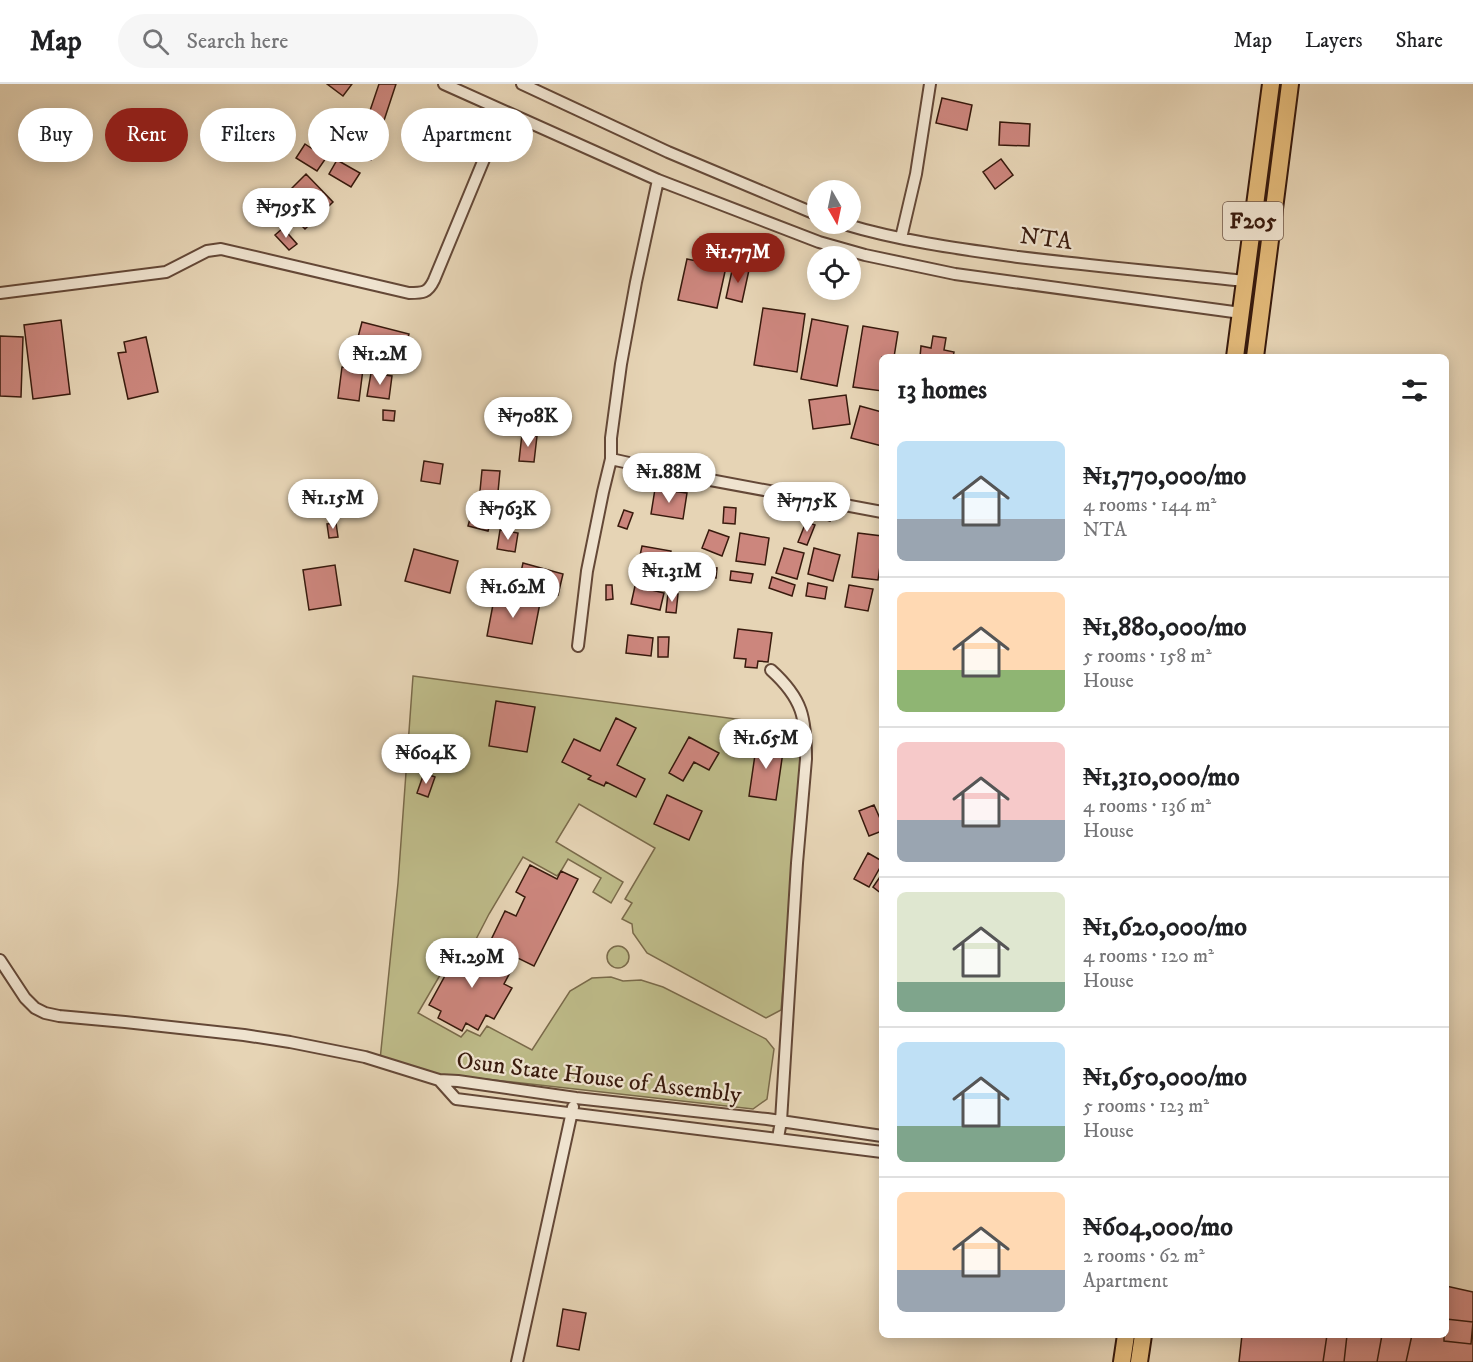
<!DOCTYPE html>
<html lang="en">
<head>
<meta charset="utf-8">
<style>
  body { margin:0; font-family:"IM FELL DW Pica",serif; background:#f6f6f6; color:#202124; height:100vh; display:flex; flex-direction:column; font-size:22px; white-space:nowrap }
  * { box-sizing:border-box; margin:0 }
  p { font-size:20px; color:#757577 }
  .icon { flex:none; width:33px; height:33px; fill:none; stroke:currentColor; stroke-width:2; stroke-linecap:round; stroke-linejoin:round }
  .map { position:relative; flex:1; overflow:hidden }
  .details { position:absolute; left:879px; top:270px; width:570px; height:984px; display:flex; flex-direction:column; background:#fff; border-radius:9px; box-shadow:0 3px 15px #0003 }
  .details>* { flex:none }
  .guide { position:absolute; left:18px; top:24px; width:570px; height:54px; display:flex; gap:12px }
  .needle { width:39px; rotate:171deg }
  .controls { position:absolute; left:807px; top:96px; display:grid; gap:12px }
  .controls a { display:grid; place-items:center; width:54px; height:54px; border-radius:50%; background:#fff; box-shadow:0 3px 15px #0003; font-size:30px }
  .price { position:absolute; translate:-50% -51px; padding:0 14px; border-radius:21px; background:#fff; color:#222; font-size:20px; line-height:39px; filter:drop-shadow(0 2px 3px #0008) }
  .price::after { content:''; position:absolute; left:50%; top:36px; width:18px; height:14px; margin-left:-9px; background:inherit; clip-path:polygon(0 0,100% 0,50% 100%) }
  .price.current { background:#8f2418; color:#fff }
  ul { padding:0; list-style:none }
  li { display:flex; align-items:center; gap:18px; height:150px; padding:0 18px }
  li+li { border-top:2px solid #e0e0e0 }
  li span { display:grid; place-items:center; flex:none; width:168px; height:120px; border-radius:9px; color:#555 }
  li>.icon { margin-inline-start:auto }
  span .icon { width:72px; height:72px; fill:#fffc; stroke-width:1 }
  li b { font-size:26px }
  h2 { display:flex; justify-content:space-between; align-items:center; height:72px; padding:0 18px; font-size:26px }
  .chip { padding:0 21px; border-radius:27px; background:#fff; box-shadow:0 3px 15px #0003; font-size:21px; line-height:54px }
  .chip.current { background:#8f2418; color:#fff }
  header { display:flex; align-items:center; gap:36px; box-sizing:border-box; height:84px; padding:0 30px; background:#fff; border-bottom:2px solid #e0e0e0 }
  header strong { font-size:28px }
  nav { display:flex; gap:33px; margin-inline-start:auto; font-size:21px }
  .search { width:420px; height:54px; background:#f6f6f6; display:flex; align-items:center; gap:15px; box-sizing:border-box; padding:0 21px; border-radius:33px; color:#757577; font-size:22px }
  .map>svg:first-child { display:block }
  .green { fill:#bdba88; stroke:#7a6a4a; stroke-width:1.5 }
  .building { fill:#cc867d; stroke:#381a0d; stroke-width:1.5 }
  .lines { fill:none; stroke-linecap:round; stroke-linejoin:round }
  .street-casing { stroke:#644837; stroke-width:14 }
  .primary-casing { stroke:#381a0d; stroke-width:20 }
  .street { stroke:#efe3cf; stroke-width:10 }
  .primary { stroke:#e3ba7a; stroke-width:16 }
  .labels { text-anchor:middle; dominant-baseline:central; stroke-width:4.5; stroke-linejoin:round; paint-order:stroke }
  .shield { fill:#efe3cf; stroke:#6f5647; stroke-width:1.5 }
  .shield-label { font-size:22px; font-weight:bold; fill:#381a0d }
  .street-label { font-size:24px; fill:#381a0d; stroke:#efe3cf }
</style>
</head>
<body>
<header>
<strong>Map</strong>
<div class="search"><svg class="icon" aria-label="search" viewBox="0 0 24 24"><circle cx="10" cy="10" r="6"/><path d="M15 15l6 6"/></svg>Search here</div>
<nav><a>Map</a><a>Layers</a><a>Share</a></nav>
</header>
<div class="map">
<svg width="1473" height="1278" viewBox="0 0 1473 1278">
  <rect width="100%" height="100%" fill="#e6d4b5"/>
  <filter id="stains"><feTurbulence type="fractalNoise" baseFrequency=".00333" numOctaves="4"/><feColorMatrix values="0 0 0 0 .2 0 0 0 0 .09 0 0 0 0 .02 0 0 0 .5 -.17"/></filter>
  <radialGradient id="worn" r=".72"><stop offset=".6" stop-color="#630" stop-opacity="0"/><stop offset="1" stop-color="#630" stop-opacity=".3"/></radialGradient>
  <path class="green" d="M413 592 796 643 803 666 781 926 766 934 647 869 633 849 632 840 622 835 632 819 625 815 655 764 579 720 556 758 623 798 611 819 593 808 601 794 568 775 561 787 557 792 523 773 489 830 473 861 461 855 418 929 461 953 467 946 480 952 487 942 532 966 570 907 592 894 611 893 623 897 641 896 663 903 766 955 774 965 767 1015 753 1025 458 992 448 995 380 976 398 799Z
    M607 873a11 11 0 1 1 22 0a11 11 0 1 1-22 0Z"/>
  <path class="building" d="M327 0H352L343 12Z
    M379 0H396L371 76 355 71Z
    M942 14 972 21 967 46 936 39Z
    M1000 38 1030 40 1029 62 999 61Z
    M305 60 326 74 317 87 296 74Z
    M1001 75 1013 91 995 105 983 88Z
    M337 76 360 89 351 103 329 90Z
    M306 90 333 118 305 145 278 118Z
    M283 144 297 160 289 166 275 151Z
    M746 160 761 161 759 173 745 171Z
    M687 175 726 183 717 224 678 216Z
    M733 182 749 186 742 218 726 214Z
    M763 224 805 230 797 288 754 281Z
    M812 235 848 242 837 302 801 295Z
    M61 236 70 310 33 315 24 241Z
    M362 238 409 250 398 288 352 276Z
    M863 242 898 248 894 273H882V307L853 303Z
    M0 252 23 253 21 313 0 312Z
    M933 252 946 254 944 266 954 268 953 273H920L921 262 931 264Z
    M146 253 158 308 128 315 118 269 126 268 124 258Z
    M342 283 363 285 359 317 338 314Z
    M371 289 392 292 389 315 367 312Z
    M846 311 850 340 813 345 809 316Z
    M529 316 543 320 537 344 523 341Z
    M860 322 882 328V362L851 354Z
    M383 326 395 327 394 337 383 336Z
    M522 350 537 352 534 378 519 377Z
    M424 377 443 380 440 400 421 397Z
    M482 386 500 387 498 408 480 407Z
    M655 405 687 409 683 435 651 430Z
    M506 409 544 415 540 438 502 432Z
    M476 413 496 418 488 447 468 442Z
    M724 423 736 424 735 440 723 439Z
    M624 426 633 429 627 445 618 442Z
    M817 426 832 430 830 437 816 433Z
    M806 438 815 441 807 461 798 458Z
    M336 439 338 453 329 454 327 440Z
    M500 446 518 449 515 468 497 465Z
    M709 446 729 453 722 472 702 464Z
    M740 449 769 454 765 481 736 477Z
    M858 449 882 452V468L878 496 852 493Z
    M642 462 671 467 667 487 638 481Z
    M784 464 804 469 797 495 776 489Z
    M814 464 840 471 833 497 808 490Z
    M414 465 458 477 450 509 405 497Z
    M675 469 687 473 683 490 670 487Z
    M523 479 563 490 558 511 518 501Z
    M335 481 341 521 309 526 303 486Z
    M698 482 717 484 716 494 697 492Z
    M731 487 753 490 751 499 730 496Z
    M772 493 795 501 792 512 769 504Z
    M808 499 827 503 825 515 806 512Z
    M606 501H612L613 515 606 516Z
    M849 501 873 505 868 527 845 523Z
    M635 502 664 509 660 526 631 520Z
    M668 509 678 510 676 529 666 528Z
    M495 510 540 519 532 560 487 552Z
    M738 545 772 549 768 578 758 577 757 584 745 583 746 575 734 574Z
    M628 551 653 554 651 572 626 569Z
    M658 553H669L668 573H658Z
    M496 617 535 623 527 668 489 662Z
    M616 634 636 644 617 681 645 695 636 713 606 698 604 702 588 695 591 692 562 678 574 655 600 667Z
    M735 639 751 647 745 659 729 652Z
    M689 653 719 669 709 686 694 678 683 697 669 689Z
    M757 657 784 661 776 716 749 712Z
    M424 689 435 693 428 713 417 709Z
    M667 711 702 727 689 756 654 740Z
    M874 721 882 739V747L869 752 859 727Z
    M868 769 882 777V780L869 803 854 795Z
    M530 781 557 795 561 787 578 795 534 882 489 860 505 827 516 832 525 813 516 808Z
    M882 790V810L873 803Z
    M463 859 499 879 503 873 509 874 508 878 513 883 504 900 512 904 494 935 486 931 478 946 466 939 462 947 438 934 441 927 429 921Z
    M1446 1202 1473 1208V1278H1239L1242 1251H1446Z
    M563 1225 586 1229 579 1266 557 1262Z
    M1446 1235 1473 1238 1471 1260 1444 1257V1251H1446Z
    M1327 1251H1347L1344 1278H1323Z
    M1382 1251H1412L1406 1278H1377Z"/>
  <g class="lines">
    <g class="street-casing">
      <path id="street" d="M444 0 658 96 819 158 865 171 955 190 1241 229
        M522 0 668 68 818 131
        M844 140C900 157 960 165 1018 173 1094 182 1170 189 1245 197
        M901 154 916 90 930 0
        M0 209 166 188 207 167 221 165 409 209C423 209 428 209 434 196L504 27
        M611 375 678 390 882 428
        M578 562 587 487 603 408 611 375V354L621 280 636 198 658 96
        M771 586C803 615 806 634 806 675L797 779 781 1037 778 1054
        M0 876 25 914 35 924 45 929 59 932 125 938 244 951 290 958 365 973 439 996 458 997 576 1014 767 1035 882 1052
        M439 996 456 1015 882 1068
        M517 1278 573 1023"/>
    </g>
    <g class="primary-casing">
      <path id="primary" d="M1235 273 1271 0
        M1255 273 1290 0
        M1122 1278 1126 1251
        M1139 1278 1143 1251"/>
    </g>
    <use href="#street" class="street"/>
    <use href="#primary" class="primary"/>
  </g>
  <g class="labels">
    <rect class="shield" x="1223" y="118" width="60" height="38" rx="4.5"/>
    <g class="shield-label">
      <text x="1253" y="137">F205</text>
    </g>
    <g class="street-label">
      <text transform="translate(1046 155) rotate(7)">NTA</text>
      <text transform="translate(599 994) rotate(7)">Osun State House of Assembly</text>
    </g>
  </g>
  <rect width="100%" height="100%" filter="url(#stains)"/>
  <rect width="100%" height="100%" fill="url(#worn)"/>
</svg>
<div class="controls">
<a><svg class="needle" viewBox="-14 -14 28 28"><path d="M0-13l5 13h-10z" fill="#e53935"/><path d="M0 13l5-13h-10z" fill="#757577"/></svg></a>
<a><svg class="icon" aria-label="locate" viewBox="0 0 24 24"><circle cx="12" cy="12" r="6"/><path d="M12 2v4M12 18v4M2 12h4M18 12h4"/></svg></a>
</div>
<b class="price" style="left:286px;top:155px">₦795K</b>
<b class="price current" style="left:738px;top:200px">₦1.77M</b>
<b class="price" style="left:380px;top:302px">₦1.2M</b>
<b class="price" style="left:528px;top:364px">₦708K</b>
<b class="price" style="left:669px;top:420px">₦1.88M</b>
<b class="price" style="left:333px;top:446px">₦1.15M</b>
<b class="price" style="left:807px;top:449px">₦775K</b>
<b class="price" style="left:508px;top:457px">₦763K</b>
<b class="price" style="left:672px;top:519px">₦1.31M</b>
<b class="price" style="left:513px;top:535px">₦1.62M</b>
<b class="price" style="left:766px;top:686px">₦1.65M</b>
<b class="price" style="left:426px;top:701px">₦604K</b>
<b class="price" style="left:472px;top:905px">₦1.29M</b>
<div class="guide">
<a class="chip">Buy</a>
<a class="chip current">Rent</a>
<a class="chip">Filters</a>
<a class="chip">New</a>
<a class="chip">Apartment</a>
</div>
<section class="details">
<h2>13 homes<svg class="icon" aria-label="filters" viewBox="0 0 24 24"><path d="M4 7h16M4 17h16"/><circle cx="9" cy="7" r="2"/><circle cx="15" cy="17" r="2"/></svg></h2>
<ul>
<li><span style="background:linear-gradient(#bfe0f5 65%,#9aa5b1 0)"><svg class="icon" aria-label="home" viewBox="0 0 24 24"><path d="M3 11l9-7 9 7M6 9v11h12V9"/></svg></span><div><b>₦1,770,000/mo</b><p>4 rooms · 144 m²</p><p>NTA</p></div></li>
<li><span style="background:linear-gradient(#ffd9b3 65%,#8fb573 0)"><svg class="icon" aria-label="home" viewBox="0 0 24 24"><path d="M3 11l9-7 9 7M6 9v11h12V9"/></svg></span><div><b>₦1,880,000/mo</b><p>5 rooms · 158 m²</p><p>House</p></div></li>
<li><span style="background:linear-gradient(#f6c9c9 65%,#9aa5b1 0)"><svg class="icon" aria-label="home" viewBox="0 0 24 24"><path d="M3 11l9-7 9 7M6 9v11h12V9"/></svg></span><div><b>₦1,310,000/mo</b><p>4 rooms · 136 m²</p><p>House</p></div></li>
<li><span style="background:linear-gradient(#dfe7d0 75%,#7fa58c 0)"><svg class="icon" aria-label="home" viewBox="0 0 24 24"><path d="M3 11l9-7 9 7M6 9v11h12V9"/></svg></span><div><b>₦1,620,000/mo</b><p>4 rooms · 120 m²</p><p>House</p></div></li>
<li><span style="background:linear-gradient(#bfe0f5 70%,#7fa58c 0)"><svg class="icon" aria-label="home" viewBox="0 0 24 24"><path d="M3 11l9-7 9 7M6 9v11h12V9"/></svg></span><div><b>₦1,650,000/mo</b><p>5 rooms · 123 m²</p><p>House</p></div></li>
<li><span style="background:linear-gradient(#ffd9b3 65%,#9aa5b1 0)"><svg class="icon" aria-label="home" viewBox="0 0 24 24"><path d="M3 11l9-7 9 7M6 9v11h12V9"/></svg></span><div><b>₦604,000/mo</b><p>2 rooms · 62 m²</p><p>Apartment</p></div></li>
</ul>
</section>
</div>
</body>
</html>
